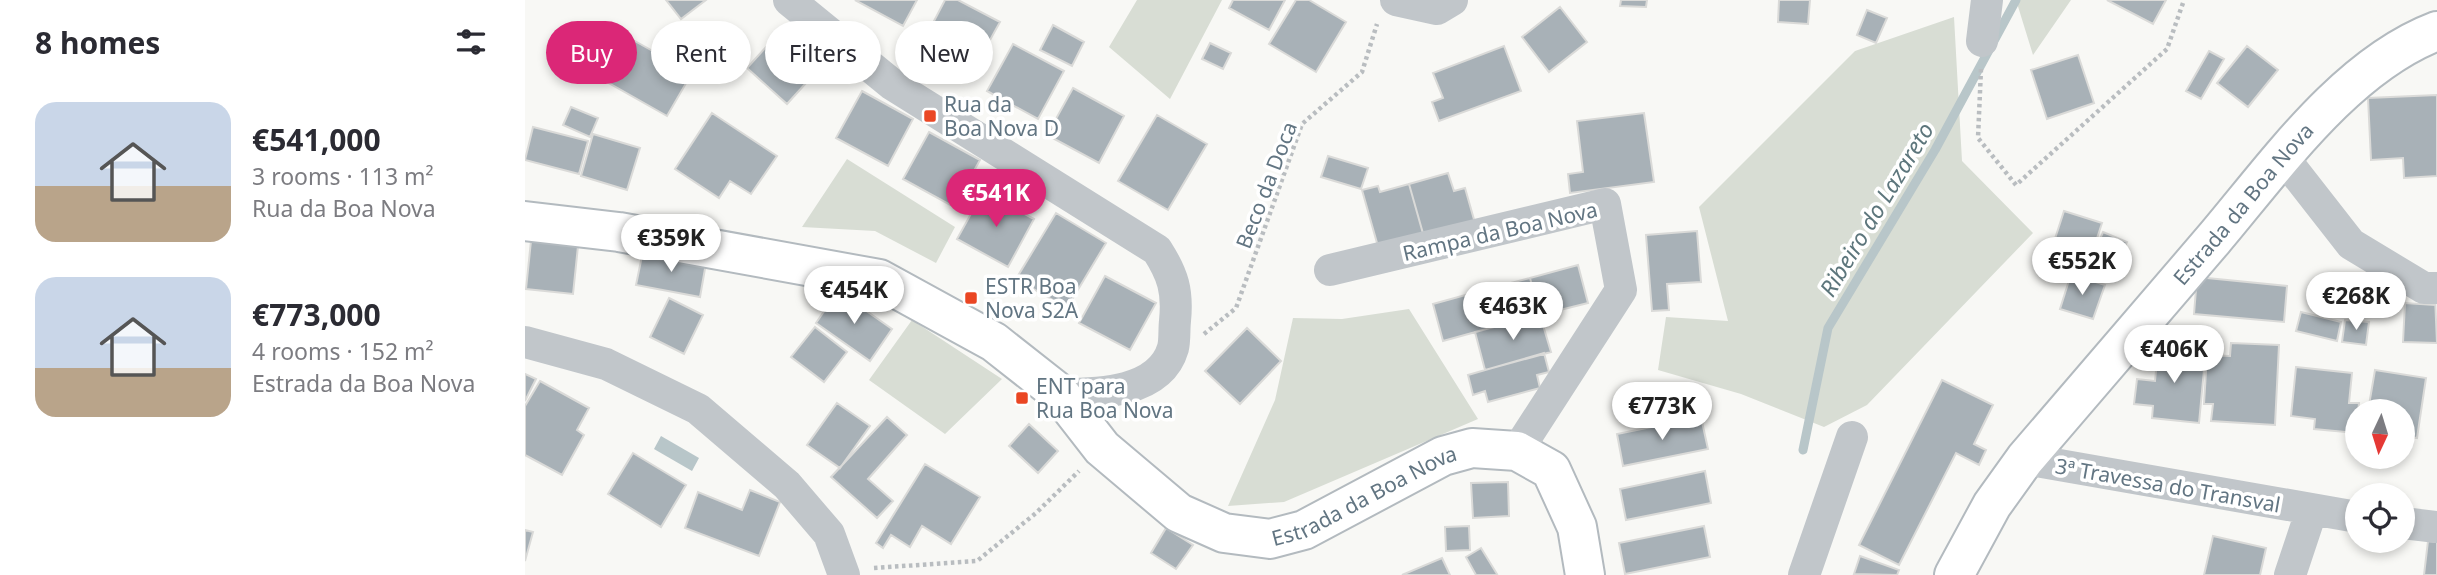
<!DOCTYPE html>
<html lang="en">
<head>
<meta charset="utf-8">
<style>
  body { margin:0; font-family:"Noto Sans",sans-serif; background:#f2f2f3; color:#2b2b33; height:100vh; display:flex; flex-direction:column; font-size:26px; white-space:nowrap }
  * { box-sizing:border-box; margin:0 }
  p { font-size:23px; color:#7c7c81 }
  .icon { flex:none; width:38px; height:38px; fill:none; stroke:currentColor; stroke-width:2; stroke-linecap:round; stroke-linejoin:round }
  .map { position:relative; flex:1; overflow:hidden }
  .side { display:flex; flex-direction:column; background:#fff; width:525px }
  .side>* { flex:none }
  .top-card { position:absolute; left:21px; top:21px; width:665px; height:63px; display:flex; gap:14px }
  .needle { width:46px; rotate:184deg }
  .tools { position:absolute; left:1820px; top:399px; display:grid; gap:14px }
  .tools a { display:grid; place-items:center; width:70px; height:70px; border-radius:50%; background:#fff; box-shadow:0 4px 10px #0003; font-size:35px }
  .price { position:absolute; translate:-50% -60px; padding:0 16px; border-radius:24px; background:#fff; color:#222; font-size:23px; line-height:46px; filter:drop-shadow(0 2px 4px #0008) }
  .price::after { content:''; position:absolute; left:50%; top:42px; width:21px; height:16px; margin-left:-10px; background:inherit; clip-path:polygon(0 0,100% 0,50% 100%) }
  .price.on { background:#db2777; color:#fff }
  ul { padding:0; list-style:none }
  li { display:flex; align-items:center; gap:21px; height:175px; padding:0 35px }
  li span { display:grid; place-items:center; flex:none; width:196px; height:140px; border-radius:21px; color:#555 }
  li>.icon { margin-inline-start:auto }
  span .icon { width:84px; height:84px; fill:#fffc; stroke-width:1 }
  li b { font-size:30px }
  h2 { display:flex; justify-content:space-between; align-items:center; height:84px; padding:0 35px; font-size:30px }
  .chip { padding:0 24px; border-radius:32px; background:#fff; box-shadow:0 4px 10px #0003; font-size:24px; line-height:63px }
  .chip.on { background:#db2777; color:#fff }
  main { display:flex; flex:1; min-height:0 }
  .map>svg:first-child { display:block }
  .green { fill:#d8ddd4 }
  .water { fill:#b8c6c9 }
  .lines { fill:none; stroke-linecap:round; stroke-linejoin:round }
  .stream { stroke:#b8c6c9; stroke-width:9 }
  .building { fill:#a8b1b7; stroke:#dadad8; stroke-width:2 }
  .secondary-casing { stroke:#b3babf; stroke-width:42 }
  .path { stroke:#b9bdc0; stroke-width:4.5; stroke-dasharray:3.5 3.5; stroke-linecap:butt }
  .minor { stroke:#c1c6ca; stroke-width:32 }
  .secondary { stroke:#fff; stroke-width:38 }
  .poi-dot { fill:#ea4623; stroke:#fff; stroke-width:2.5 }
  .labels { text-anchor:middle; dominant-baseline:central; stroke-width:7; stroke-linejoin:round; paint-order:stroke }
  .poi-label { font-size:21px; fill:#627582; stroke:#fff; text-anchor:start }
  .street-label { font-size:21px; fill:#627582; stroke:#fff }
  .water-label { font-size:23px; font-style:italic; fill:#5d767c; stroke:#fff }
</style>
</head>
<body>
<main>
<section class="side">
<h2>8 homes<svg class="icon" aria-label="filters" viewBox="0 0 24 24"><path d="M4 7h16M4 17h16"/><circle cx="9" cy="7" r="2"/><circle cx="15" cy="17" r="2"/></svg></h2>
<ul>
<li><span style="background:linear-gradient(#c9d6e8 60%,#b9a48a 0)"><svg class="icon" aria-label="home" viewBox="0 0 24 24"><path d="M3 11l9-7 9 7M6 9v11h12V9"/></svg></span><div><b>€541,000</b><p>3 rooms · 113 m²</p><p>Rua da Boa Nova</p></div></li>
<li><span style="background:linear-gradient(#c9d6e8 65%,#b9a48a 0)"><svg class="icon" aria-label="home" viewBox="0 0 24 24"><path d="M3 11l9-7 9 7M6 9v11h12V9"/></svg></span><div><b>€773,000</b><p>4 rooms · 152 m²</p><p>Estrada da Boa Nova</p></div></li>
</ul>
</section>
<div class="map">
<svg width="1912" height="575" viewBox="0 0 1912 575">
  <rect width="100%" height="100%" fill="#f8f8f5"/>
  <path class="green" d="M612 0H697L645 99 584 47Z
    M1491 0H1546L1508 55Z
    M1429 17 1437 161 1508 233 1342 405 1299 427 1216 394 1133 370 1141 317 1203 321 1174 207 1330 51Z
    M322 159 430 227 411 263 350 231 277 227Z
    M884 309 953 419 759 502 703 506 750 400 768 318 817 319Z
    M387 320 477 379 420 434 344 380Z"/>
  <path class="water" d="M136 436 174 458 167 471 129 449Z"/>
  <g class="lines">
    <path class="stream" d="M1278 450 1303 328 1410 150 1491 0"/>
  </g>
  <path class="building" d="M141 0H181L156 19Z
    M330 0H392L378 26Z
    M420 0H433L475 22 449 69 398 42Z
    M708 0H760L744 30 704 8Z
    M771 0H784L821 22 791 72 744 44Z
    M1096 0H1122L1121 7 1095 6Z
    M1254 0H1285L1283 24 1253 22Z
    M1582 0H1641L1628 24Z
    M1035 7 1062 42 1024 72 997 37Z
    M1342 10 1362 18 1351 43 1332 35Z
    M261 25 301 61 262 104 222 68Z
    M528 25 559 42 547 66 515 50Z
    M99 35 167 73 142 116 75 78Z
    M685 43 706 53 698 69 677 59Z
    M488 44 539 71 513 119 462 91Z
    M979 46 996 91 914 121 907 102 918 98 908 73Z
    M1722 46 1753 70 1723 107 1692 83Z
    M1684 51 1699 59 1676 99 1661 91Z
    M1553 55 1569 103 1522 119 1506 70Z
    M548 88 599 116 574 163 522 135Z
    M337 91 388 119 363 166 311 138Z
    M1912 95V176L1879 178 1878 158 1846 160 1843 98Z
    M46 107 73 118 65 137 38 125Z
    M187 113 252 156 226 194 205 181 194 198 150 169Z
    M1119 113 1129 182 1045 193 1043 174 1058 172 1052 121Z
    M632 115 682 144 643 210 593 181Z
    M8 127 63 141 54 174 0 160Z
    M404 132 455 160 429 207 378 179Z
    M68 134 115 148 102 190 56 176Z
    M803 156 843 168 836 189 796 177Z
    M923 173 929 191 940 188 950 223 899 237 884 184Z
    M884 184 899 237 854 250 837 190 853 186 855 192Z
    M458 192 509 219 483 267 432 239Z
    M1539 211 1577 223 1563 266 1525 254Z
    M531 213 581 243 542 308 491 279Z
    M1172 231 1176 282 1142 284 1144 310 1127 311 1121 235Z
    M1578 232 1602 242 1586 278 1563 268Z
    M6 241 53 246 48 294 1 289Z
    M118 251 181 263 175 297 111 285Z
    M1053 265 1063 303 1015 315 1005 278Z
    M1546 274 1580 285 1568 319 1535 309Z
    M580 276 631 303 605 350 554 323Z
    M1672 277 1762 286 1759 322 1669 314Z
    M1005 278 1015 315 965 328 955 291Z
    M313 291 367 329 345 361 291 323Z
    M955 291 965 328 918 341 908 304Z
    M1910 297 1912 343 1878 342 1880 303 1909 305Z
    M144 298 178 315 159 354 125 337Z
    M1776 312 1816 322 1812 341 1771 331Z
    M1015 315 1026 352 960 370 950 332Z
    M1820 320 1844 322 1841 345 1817 342Z
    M290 327 322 352 299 382 266 357Z
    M722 328 756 361 715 404 680 371Z
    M1634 340 1663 343 1662 357 1680 359 1674 423 1627 418 1628 406 1609 404 1612 379 1630 381Z
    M1706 343 1754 345 1750 425 1686 421 1688 404H1679L1682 355 1705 356Z
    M1019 353 1024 372 1012 375 1015 388 963 402 960 391 948 395 943 375Z
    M1771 367 1827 373 1824 403H1834L1831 433 1789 429 1790 419 1766 416Z
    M1850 370 1901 378 1892 438 1878 436V411H1843Z
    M0 374 11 379 0 401Z
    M1417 380 1468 405 1449 444 1461 450 1454 465 1431 453 1374 565 1334 545Z
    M15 381 64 408 52 430 59 435 37 475 0 455V406Z
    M312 403 345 426 315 468 282 445Z
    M362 417 382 435 343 479 368 501 352 518 306 477Z
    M1176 417 1183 449 1098 466 1092 434Z
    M504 424 533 451 513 473 484 446Z
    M108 453 161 485 136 527 83 494Z
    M400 464 455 497 426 544 397 526 385 547 366 535 358 548 351 543Z
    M1180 471 1186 503 1101 520 1095 489Z
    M983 482 984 516 948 518 946 483Z
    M225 490 255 502 234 556 160 528 173 492 217 510Z
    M944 526 945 550 921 551 920 527Z
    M1179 526 1185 557 1100 574 1094 543Z
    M641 528 668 545 651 569 626 553Z
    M0 530 8 532 0 561Z
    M1688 536 1741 548 1735 575H1679Z
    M1903 541 1912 542V575H1899Z
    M956 548 972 574 970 575H951L941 557Z
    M1335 556 1374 570 1372 575 1329 574Z
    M917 558 925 575H877Z"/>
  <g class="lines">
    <g class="secondary-casing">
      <g id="secondary">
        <path id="s1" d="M0 221 94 232 354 279 469 342 535 394 577 448 654 513 699 533 745 539 779 530 918 456 947 448 992 451 1026 470 1052 527 1060 575"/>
        <path id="s2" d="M1429 575 1467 505 1500 459C1562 386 1625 313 1688 240 1750 167 1820 66 1912 31"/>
      </g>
    </g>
    <path class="path" d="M1456 69 1453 138 1491 185 1642 49 1659 0
      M679 334 711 308 777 124 837 72 852 24
      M349 568 452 561 511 513 554 471"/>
    <path class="minor" d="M264 0 368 85 632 250C648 275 653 291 650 321 649 329 650 340 648 348 635 393 573 394 535 394
      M871 0 912 9 927 0
      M1457 41 1462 0
      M1758 157 1826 244 1899 288H1912
      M805 270 1080 204 1096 290 992 451
      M0 342 81 364 173 409 262 485 304 534 319 575
      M1500 459 1832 517
      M1878 523 1912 527
      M1279 575 1327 437
      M1765 575 1786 512"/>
    <use href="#secondary" class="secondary"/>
  </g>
  <g class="poi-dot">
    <rect x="398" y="109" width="14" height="14" rx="3.5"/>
    <rect x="439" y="291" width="14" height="14" rx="3.5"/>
    <rect x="490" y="391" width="14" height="14" rx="3.5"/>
  </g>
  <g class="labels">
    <g class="poi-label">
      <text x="419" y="104">Rua da<tspan x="419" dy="24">Boa Nova D</tspan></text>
      <text x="460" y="286">ESTR Boa<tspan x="460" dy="24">Nova S2A</tspan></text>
      <text x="511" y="386">ENT para<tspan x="511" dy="24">Rua Boa Nova</tspan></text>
    </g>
    <g class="street-label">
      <text transform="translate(741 185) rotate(-69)">Beco da Doca</text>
      <text stroke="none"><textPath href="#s2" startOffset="472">Estrada da Boa Nova</textPath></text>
      <text transform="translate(975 231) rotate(-13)">Rampa da Boa Nova</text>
      <text transform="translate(1643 485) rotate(10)">3ª Travessa do Transval</text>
      <text stroke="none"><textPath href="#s1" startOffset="943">Estrada da Boa Nova</textPath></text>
    </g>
    <g class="water-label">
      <text transform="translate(1351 209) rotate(-59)">Ribeiro do Lazareto</text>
    </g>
  </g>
</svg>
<div class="tools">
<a><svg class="needle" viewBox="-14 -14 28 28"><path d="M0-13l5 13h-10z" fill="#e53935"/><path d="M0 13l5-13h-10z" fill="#7c7c81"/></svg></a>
<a><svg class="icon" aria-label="locate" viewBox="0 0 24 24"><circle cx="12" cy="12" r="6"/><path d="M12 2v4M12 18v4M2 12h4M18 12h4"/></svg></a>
</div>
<b class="price on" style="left:471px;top:229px">€541K</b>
<b class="price" style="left:146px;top:274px">€359K</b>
<b class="price" style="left:1557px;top:297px">€552K</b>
<b class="price" style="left:329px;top:326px">€454K</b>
<b class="price" style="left:1831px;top:332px">€268K</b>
<b class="price" style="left:988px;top:342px">€463K</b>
<b class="price" style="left:1649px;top:385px">€406K</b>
<b class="price" style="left:1137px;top:442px">€773K</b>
<div class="top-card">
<a class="chip on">Buy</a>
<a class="chip">Rent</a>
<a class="chip">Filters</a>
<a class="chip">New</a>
</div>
</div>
</main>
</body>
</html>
